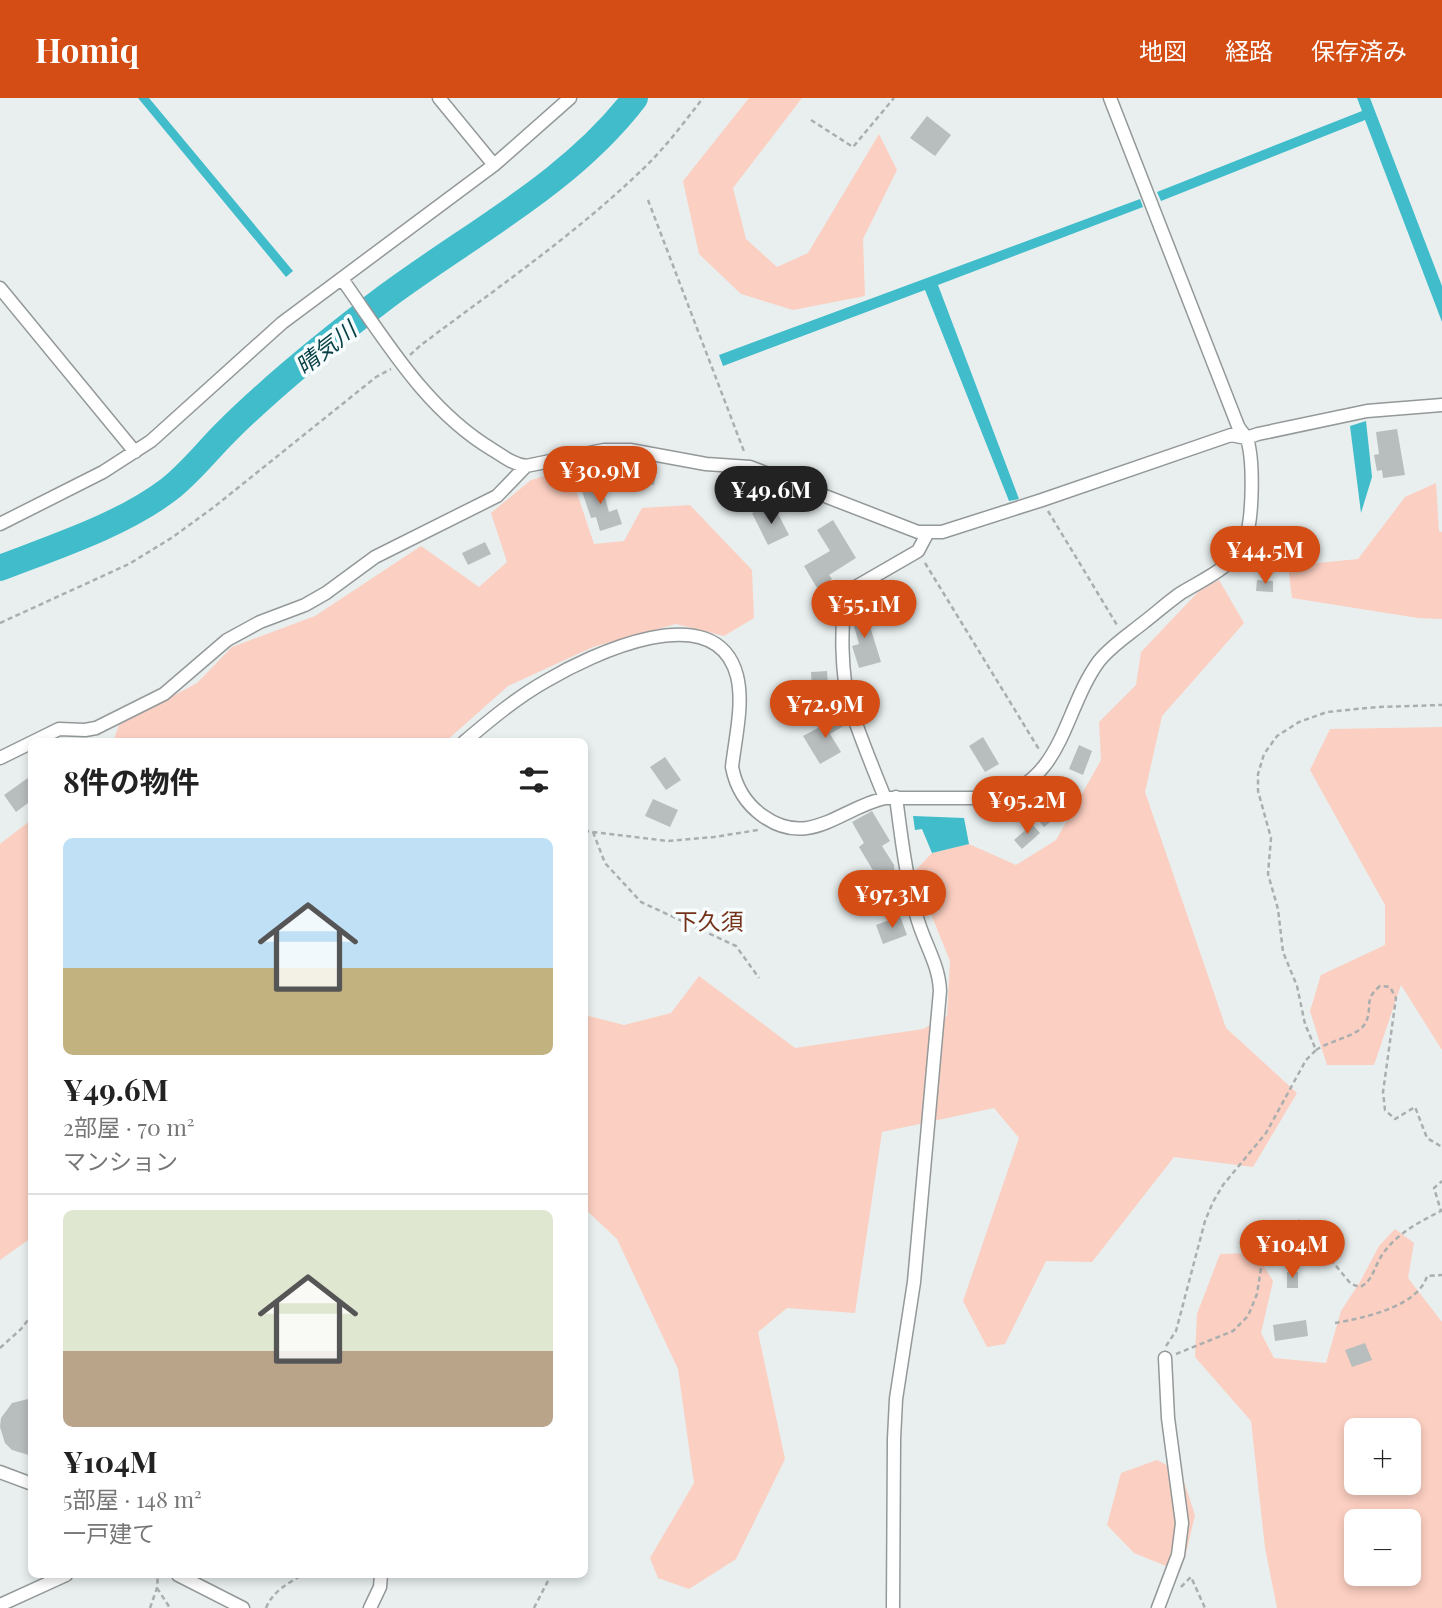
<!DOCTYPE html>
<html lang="ja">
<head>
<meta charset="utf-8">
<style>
  body { margin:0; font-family:"Playfair Display","Noto Sans JP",serif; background:#f2f2f2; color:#222; height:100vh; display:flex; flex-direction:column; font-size:26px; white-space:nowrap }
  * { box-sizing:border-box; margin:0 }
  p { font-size:23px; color:#767676 }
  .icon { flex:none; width:38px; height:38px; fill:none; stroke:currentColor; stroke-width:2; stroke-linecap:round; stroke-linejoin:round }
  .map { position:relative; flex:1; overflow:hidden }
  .sheet { position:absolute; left:28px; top:640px; width:560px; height:840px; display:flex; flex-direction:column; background:#fff; border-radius:10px; box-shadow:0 4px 10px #0003 }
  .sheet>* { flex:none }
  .tools { position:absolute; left:1344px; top:1320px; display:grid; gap:14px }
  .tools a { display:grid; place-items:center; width:77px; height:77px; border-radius:10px; background:#fff; box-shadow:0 4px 10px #0003; font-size:35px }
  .price { position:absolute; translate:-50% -60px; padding:0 16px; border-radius:24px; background:#d34d14; color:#fff; font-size:23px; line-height:46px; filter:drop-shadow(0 2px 4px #0008) }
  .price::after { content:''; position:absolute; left:50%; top:42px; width:21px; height:16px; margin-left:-10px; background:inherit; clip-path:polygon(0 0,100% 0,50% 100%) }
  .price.on { background:#222; color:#fff }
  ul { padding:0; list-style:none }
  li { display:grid; align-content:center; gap:14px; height:371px; padding:0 35px }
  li+li { border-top:2px solid #e0e0e0 }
  li span { display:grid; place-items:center; height:217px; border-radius:10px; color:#555 }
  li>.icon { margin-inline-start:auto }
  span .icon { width:126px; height:126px; fill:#fffc; stroke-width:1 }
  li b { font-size:30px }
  h2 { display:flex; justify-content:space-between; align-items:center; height:84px; padding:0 35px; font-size:30px }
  header { display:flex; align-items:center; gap:42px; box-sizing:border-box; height:98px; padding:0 35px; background:#d34d14; color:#fff }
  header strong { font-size:33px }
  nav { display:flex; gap:38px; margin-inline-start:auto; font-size:24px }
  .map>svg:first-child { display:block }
  .green { fill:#fbcfc1; fill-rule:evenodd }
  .water { fill:#41bcca }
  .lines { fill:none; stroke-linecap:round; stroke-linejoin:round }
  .river { stroke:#41bcca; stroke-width:26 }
  .building { fill:#b8bdbe }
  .street-casing { stroke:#939899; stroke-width:15 }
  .path { stroke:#aaaeae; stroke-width:2.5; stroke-dasharray:5 3.5; stroke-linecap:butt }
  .street { stroke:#fff; stroke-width:12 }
  .labels { text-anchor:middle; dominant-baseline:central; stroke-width:7; stroke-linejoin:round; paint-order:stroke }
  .water-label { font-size:23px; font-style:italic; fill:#084147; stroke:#f7fcfd }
  .neighbourhood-label { font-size:23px; fill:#74321a; stroke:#f7fcfd }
</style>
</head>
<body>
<header>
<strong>Homiq</strong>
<nav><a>地図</a><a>経路</a><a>保存済み</a></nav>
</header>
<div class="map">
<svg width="1442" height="1510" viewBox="0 0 1442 1510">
  <rect width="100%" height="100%" fill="#e9efef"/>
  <path class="green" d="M749 0H802L733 90 746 141 777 169 808 155 879 36 897 72 863 141 865 198 793 212 741 196 699 156 683 83Z
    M569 371 594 446 624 443 642 410 690 407 752 472 754 520 724 538 676 526 593 549 508 588 445 644H113L119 627 197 585 232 549 315 518 421 448 479 489 507 464 491 415 531 382Z
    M1436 385 1439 433 1442 434V521L1418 520 1292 500 1288 468 1358 461 1405 399Z
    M1219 482 1244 525 1162 618 1145 694 1226 930 1297 995 1253 1069 1174 1059 1092 1164 1046 1163 1005 1246 987 1249 963 1203 1019 1040 994 1010 882 1034 855 1215 787 1210 758 1234 785 1361 736 1461 689 1491 658 1480 650 1460 694 1385 678 1271 617 1141 585 1111V917L624 927 671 915 699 878 795 950 923 931 947 918 950 863 914 774 932 755 969 746 1016 767 1056 742 1101 662 1099 624 1136 587 1141 554 1199 493Z
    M1442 629V952L1401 887 1374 967H1327L1310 913 1321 877 1385 847V807L1310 672 1330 631Z
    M31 722V1140L0 1162V746Z
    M1395 1131 1414 1145 1408 1180 1442 1224V1510H1277L1265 1450 1251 1323 1195 1259 1197 1216 1220 1156 1256 1155 1273 1183 1261 1235 1274 1260 1326 1265 1341 1213 1360 1184 1379 1148ZM1356 1332H1409V1384H1356ZM1356 1423H1409V1475H1356Z
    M1157 1362 1181 1375 1195 1417 1185 1460 1166 1468 1134 1455 1107 1427 1121 1375Z"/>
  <path class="water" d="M138 0H149L293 173 286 179Z
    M1357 0H1370L1442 188V224L1365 22 1161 103 1157 94 1362 13Z
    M1140 101 1143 109 938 187 1019 401 1009 403 925 192 723 268 719 257Z
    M1366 323 1372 379 1361 415 1350 328Z
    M913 718 964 720 969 746 932 755 922 731 915 732Z"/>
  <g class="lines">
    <path class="river" d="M0 470C54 449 122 427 168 392 189 376 206 354 225 335 275 285 330 241 387 198 472 135 570 85 635 0"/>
  </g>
  <path class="building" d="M927 18 951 37 935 58 910 40Z
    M1397 331 1405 377 1383 380 1382 372 1377 373 1374 357 1379 356 1376 334Z
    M634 367 657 370 654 387 631 383Z
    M600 381 609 414 617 411 622 426 600 433 596 419 591 420 580 387Z
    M763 410 767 417 776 412 789 437 768 447 752 415Z
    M833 422 856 460 829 477 832 481 817 490 804 468 830 453 817 432Z
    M485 444 491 456 468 467 462 455Z
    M1257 482 1273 483V494L1256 493Z
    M864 509 881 564 859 570 852 548 859 546 852 521 853 513Z
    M827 573 829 605 813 606 811 574Z
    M842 617 847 626 830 636 841 654 820 666 803 638Z
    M983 639 999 666 985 674 969 648Z
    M1079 647 1092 653 1083 677 1069 671Z
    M665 659 681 682 666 692 650 669Z
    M32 677V702L16 714 4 697Z
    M1040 693 1060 716 1044 729 1025 707Z
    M653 701 678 712 670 729 645 718Z
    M872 713 890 743 882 748 894 767 896 788 876 790 874 774 859 749 864 745 852 724Z
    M1032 726 1040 735 1022 751 1014 742Z
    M900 818 907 837 883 846 876 827Z
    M1287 1174H1298V1190H1287Z
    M1306 1222 1308 1238 1275 1243 1273 1227Z
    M1365 1245 1372 1262 1352 1269 1345 1252Z
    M32 1300V1358L12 1352 5 1345 0 1329 1 1320 12 1305Z"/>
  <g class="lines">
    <g class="street-casing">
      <path id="street" d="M439 0 494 67
        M342 181C386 243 426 312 493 352 504 359 513 366 526 368L604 352H630L706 366 750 369 918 434H942L1042 402 1231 337 1246 340 1258 336 1367 313 1442 307
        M0 190 135 354
        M0 426 103 374 151 343 282 225 494 67 570 0
        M464 644C490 622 516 600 546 583 590 557 716 496 737 578 744 606 735 641 732 669 736 690 746 706 763 718 809 751 841 710 885 700H993C1064 684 1063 612 1099 563 1111 548 1128 537 1143 525 1156 515 1168 504 1181 495 1205 480 1233 470 1245 442 1253 422 1254 362 1247 341 1245 337 1240 332 1238 328L1110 0
        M0 660 59 631 85 632 96 630 164 596 227 542 260 524 305 507 326 495 375 459 497 398 526 368
        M885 700C873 670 860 639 850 608 841 577 840 525 847 494L918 453 927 436
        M0 1374 32 1386
        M178 1477 243 1510
        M0 1507 66 1477
        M370 1510 380 1489 381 1477
        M893 1510 894 1341 896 1301 914 1184 940 893C939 865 923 844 916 816 906 778 901 738 896 699
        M1158 1510 1178 1457 1182 1425 1168 1320 1165 1260"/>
    </g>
    <path class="path" d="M811 22 853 49 894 0
      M648 102 745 356
      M410 257 421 247C498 189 579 134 648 66 668 46 686 22 703 0
      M1048 413 1117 527
      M925 465 1040 653
      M0 525 129 466 173 439 214 409 376 279 391 271
      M584 733 668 743 714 739 758 732
      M593 734 605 765 641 804 736 848 759 880
      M1316 952C1331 942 1360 938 1366 924 1373 908 1363 902 1380 888L1390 889 1396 900 1383 994 1385 1012 1395 1021 1415 1009 1427 1040 1442 1049
      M1335 1225C1363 1220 1418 1209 1427 1178L1442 1177
      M1166 1248 1176 1233 1205 1123 1213 1104 1223 1087 1266 1035 1306 962 1316 952 1305 926 1297 888 1283 854 1278 811 1268 776 1271 740 1258 693V676L1264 656 1277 638 1299 624 1327 614 1377 609 1442 607
      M0 1250 21 1231 32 1217
      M1176 1256 1233 1233 1248 1218 1257 1196 1261 1170 1282 1131 1298 1122 1351 1186 1360 1189C1373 1183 1374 1169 1382 1157 1396 1136 1419 1124 1441 1113L1434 1090 1442 1083
      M1181 1489 1191 1479 1205 1510
      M157 1490 170 1510
      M150 1510 157 1490 158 1477
      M266 1510C273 1493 287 1486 302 1477
      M534 1510 551 1477"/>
    <use href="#street" class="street"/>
  </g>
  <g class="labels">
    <g class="water-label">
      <text transform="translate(325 249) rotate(-38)">晴気川</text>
    </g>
    <g class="neighbourhood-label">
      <text x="709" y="822">下久須</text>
    </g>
  </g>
</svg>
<div class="tools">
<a>+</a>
<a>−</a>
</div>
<b class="price" style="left:600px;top:408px">¥30.9M</b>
<b class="price on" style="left:771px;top:428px">¥49.6M</b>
<b class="price" style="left:1265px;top:488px">¥44.5M</b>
<b class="price" style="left:864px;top:542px">¥55.1M</b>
<b class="price" style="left:825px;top:642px">¥72.9M</b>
<b class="price" style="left:1027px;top:738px">¥95.2M</b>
<b class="price" style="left:892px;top:832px">¥97.3M</b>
<b class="price" style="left:1292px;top:1182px">¥104M</b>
<section class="sheet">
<h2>8件の物件<svg class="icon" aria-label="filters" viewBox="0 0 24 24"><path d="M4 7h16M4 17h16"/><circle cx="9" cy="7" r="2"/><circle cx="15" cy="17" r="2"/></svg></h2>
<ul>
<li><span style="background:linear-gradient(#bfe0f5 60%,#c2b280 0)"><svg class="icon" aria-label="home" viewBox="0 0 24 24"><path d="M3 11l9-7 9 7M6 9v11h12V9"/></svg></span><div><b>¥49.6M</b><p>2部屋 · 70 m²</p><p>マンション</p></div></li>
<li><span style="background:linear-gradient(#dfe7d0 65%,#b9a48a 0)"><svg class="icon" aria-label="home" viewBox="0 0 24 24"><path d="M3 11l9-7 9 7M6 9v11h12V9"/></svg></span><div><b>¥104M</b><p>5部屋 · 148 m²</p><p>一戸建て</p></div></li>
</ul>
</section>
</div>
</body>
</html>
